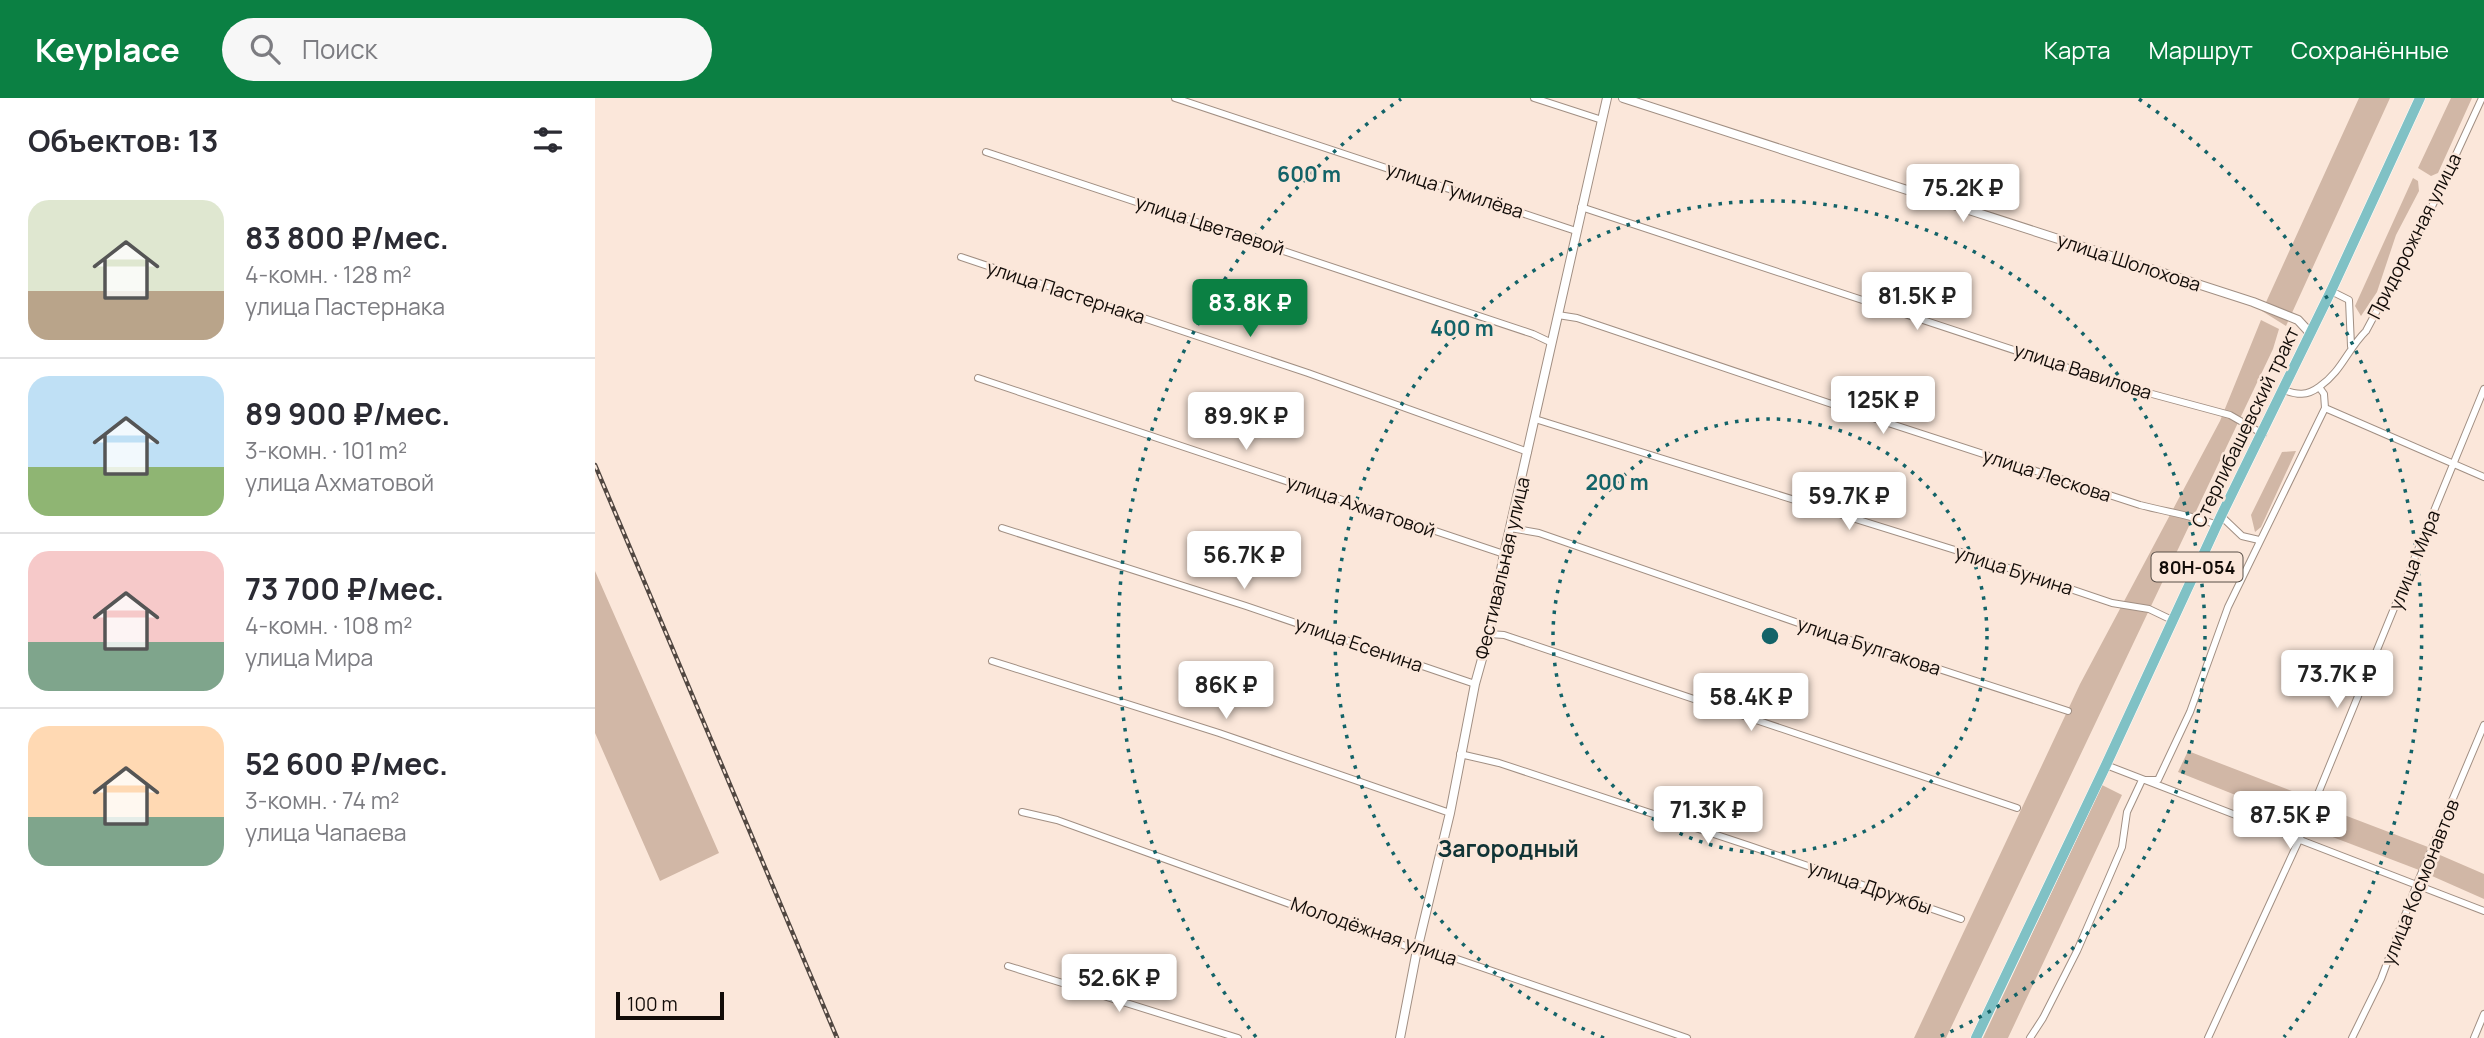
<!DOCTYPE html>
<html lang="ru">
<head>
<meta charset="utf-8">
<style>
  body { margin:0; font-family:Manrope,sans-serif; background:#f7f7f7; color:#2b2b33; height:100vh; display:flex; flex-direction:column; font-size:26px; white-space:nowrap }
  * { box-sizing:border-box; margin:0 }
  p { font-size:23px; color:#7c7c81 }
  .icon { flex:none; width:38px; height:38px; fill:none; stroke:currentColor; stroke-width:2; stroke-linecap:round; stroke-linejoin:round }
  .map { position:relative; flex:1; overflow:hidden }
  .sheet { display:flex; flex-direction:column; background:#fff; width:595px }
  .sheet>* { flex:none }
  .scale { position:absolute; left:21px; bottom:18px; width:108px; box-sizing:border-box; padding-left:7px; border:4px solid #120c08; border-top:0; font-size:19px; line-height:24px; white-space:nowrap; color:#120c08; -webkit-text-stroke:5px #fbe7da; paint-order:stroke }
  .price { position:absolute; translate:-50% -60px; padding:0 16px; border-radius:7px; background:#fff; color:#222; font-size:23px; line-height:46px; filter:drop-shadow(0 2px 4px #0008) }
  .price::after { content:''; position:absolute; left:50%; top:42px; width:21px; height:16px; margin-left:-10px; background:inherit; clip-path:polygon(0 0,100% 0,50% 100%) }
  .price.selected { background:#0b8043; color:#fff }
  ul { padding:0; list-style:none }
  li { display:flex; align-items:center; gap:21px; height:175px; padding:0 28px }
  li+li { border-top:2px solid #e1e1e2 }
  li span { display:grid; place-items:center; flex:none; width:196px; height:140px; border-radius:21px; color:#555 }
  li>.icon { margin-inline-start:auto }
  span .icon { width:84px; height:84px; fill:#fffc; stroke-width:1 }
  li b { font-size:30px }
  h2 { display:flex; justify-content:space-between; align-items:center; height:84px; padding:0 28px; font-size:30px }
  header { display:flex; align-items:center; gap:42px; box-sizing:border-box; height:98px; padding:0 35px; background:#0b8043; color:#fff }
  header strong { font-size:33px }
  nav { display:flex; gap:38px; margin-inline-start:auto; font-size:24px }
  .search { width:490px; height:63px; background:#f7f7f7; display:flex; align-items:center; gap:18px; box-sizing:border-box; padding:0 24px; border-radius:38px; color:#7c7c81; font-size:26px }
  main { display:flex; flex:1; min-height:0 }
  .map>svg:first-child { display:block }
  .green { fill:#d1b7a6 }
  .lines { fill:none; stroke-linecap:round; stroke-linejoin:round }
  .minor-casing { stroke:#a18f83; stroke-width:8 }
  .tertiary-casing { stroke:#a18f83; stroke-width:10 }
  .primary-casing { stroke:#fff; stroke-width:11 }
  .minor { stroke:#fff; stroke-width:6 }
  .tertiary { stroke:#fff; stroke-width:8 }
  .primary { stroke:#80c1c5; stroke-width:10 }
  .rail-casing { stroke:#514741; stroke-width:4.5 }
  .rail { stroke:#fbe7da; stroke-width:2; stroke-dasharray:5; stroke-linecap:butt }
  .ring { fill:none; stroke:#136368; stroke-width:3.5; stroke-dasharray:3.5 7 }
  .labels { text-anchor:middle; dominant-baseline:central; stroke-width:5; stroke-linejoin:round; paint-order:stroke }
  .shield { fill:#fbe7da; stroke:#584e47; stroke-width:2 }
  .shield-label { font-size:18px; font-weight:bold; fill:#120c08 }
  .street-label { font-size:19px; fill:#120c08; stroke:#fbe7da }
  .quarter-label { font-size:23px; font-weight:bold; fill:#113436; stroke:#fbe7da }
  .centre { fill:#136368; stroke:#fbe7da; stroke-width:3.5 }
  .ring-label { font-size:21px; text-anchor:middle; font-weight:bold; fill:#136368; stroke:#fbe7da; stroke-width:5; stroke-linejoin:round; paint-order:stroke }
</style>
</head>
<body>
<header>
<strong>Keyplace</strong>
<div class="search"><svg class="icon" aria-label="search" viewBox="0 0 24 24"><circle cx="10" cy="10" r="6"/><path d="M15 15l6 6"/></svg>Поиск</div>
<nav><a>Карта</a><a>Маршрут</a><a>Сохранённые</a></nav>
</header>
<main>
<section class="sheet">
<h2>Объектов: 13<svg class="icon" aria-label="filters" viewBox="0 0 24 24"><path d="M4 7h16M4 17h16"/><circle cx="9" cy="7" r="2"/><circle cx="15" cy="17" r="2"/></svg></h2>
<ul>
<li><span style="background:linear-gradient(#dfe7d0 65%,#b9a48a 0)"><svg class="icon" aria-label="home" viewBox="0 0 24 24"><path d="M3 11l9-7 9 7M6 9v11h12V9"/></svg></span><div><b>83 800 ₽/мес.</b><p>4-комн. · 128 m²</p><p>улица Пастернака</p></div></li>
<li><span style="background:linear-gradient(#bfe0f5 65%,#8fb573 0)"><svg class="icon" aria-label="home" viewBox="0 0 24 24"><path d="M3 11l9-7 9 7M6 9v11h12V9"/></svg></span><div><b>89 900 ₽/мес.</b><p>3-комн. · 101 m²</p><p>улица Ахматовой</p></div></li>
<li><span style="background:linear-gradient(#f6c9c9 65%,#7fa58c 0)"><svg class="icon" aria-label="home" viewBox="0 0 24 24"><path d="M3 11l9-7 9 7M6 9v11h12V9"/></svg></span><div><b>73 700 ₽/мес.</b><p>4-комн. · 108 m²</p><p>улица Мира</p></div></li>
<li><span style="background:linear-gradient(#ffd9b3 65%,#7fa58c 0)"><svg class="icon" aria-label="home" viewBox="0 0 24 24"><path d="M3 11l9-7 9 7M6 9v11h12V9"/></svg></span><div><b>52 600 ₽/мес.</b><p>3-комн. · 74 m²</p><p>улица Чапаева</p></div></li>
</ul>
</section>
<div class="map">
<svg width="1889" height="940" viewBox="0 0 1889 940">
  <rect width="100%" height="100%" fill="#fbe7da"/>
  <path class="green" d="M1764 0H1795L1691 228 1667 213Z
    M1856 0H1877L1843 75 1836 78 1823 70Z
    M1818 80 1823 83 1824 93 1801 137 1782 194 1766 218 1760 208Z
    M1666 222 1684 231 1678 251 1351 940H1319L1485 586 1625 323Z
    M1701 353 1666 429 1660 434 1656 417 1687 354Z
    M0 473 124 755 65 783 0 635Z
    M1593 653 1715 700 1703 722 1583 674Z
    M1507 687 1527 697 1413 940H1388Z
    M1723 707 1833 749 1824 772 1714 730Z
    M1845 757 1889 776V801L1837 778Z"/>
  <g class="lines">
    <g class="minor-casing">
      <path id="minor" d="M580 0 981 133
        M939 0 1007 22
        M391 54 938 236 957 245
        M986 109 1455 264 1546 293 1635 317 1668 336
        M366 159 713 275 933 354
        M1736 193 1754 202 1756 248
        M963 217 982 220 1284 322 1545 407C1571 414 1597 417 1622 427
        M383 280 909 456
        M1689 292C1702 297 1712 298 1724 289
        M1730 310 1889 379
        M940 321 1360 452 1517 505 1554 511 1577 522
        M1626 418 1647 438 1664 442
        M407 430 651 508 880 586
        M915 430 944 435 1212 528 1473 613
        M894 536 909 537 1422 710
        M397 563 624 635 855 715
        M865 656 904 665 1155 748 1366 821
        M1511 667 1889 813
        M427 714 462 722 822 852 839 853 1092 940
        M413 868 643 940
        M1435 940 1448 920 1482 853 1512 784 1527 749 1532 714 1547 682H1563L1595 614 1633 509 1730 310 1729 296 1724 289C1747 273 1752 252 1771 233L1834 115 1887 0
        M1613 940 1704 742 1889 291
        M1757 940 1786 881 1821 788 1889 627
        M1879 940 1889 916"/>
    </g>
    <g class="tertiary-casing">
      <path id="tertiary" d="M1028 0 1658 204 1703 222 1715 235
        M805 940 822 852 855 715 880 586 894 536 909 456 1012 0"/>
    </g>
    <g class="primary-casing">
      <path id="primary" d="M1381 940 1511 667 1626 418 1736 193 1825 0"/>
    </g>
    <use href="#minor" class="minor"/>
    <use href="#tertiary" class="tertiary"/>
    <use href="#primary" class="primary"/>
    <g class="rail-casing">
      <path id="rail" d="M0 367 242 940"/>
    </g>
    <use href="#rail" class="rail"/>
  </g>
  <g class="ring">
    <circle cx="1175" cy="538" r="217"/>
    <path d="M1009 940A435 435 0 1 1 1341 940"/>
    <path d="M661 939A652 652 0 0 1 806 1M1544 1A652 652 0 0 1 1689 939"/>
  </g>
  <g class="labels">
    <rect class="shield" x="1556.5" y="454.5" width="91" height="29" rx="5"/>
    <g class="shield-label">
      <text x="1602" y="469">80Н-054</text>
    </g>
    <g class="street-label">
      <text transform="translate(860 92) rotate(18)">улица Гумилёва</text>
      <text transform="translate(615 127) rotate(18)">улица Цветаевой</text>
      <text transform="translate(1819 138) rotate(-63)">Придорожная улица</text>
      <text transform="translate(1534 164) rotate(18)">улица Шолохова</text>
      <text transform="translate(471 194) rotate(18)">улица Пастернака</text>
      <text transform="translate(1488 273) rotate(18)">улица Вавилова</text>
      <text transform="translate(1650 329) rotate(-64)">Стерлибашевский тракт</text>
      <text transform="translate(1452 377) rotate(18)">улица Лескова</text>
      <text transform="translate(766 408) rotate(19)">улица Ахматовой</text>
      <text transform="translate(1819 462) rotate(-68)">улица Мира</text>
      <text transform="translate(907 470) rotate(-77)">Фестивальная улица</text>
      <text transform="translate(1419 472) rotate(18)">улица Бунина</text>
      <text transform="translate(764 546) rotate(19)">улица Есенина</text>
      <text transform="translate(1274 548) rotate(18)">улица Булгакова</text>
      <text transform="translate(1825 784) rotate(-68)">улица Космонавтов</text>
      <text transform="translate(1275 789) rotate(19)">улица Дружбы</text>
      <text transform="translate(779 833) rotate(19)">Молодёжная улица</text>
    </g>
    <g class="quarter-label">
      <text x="913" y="750">Загородный</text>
    </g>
  </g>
  <circle cx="1175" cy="538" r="10" class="centre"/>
  <g class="ring-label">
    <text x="714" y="84">600 m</text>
    <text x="867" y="238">400 m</text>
    <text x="1022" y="392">200 m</text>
  </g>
</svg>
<div class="scale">100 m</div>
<b class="price" style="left:1368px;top:126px">75.2K ₽</b>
<b class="price" style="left:1322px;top:234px">81.5K ₽</b>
<b class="price selected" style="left:655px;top:241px">83.8K ₽</b>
<b class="price" style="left:1288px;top:338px">125K ₽</b>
<b class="price" style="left:651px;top:354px">89.9K ₽</b>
<b class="price" style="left:1254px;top:434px">59.7K ₽</b>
<b class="price" style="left:649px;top:493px">56.7K ₽</b>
<b class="price" style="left:1742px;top:612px">73.7K ₽</b>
<b class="price" style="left:631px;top:623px">86K ₽</b>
<b class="price" style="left:1156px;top:635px">58.4K ₽</b>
<b class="price" style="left:1113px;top:748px">71.3K ₽</b>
<b class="price" style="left:1695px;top:753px">87.5K ₽</b>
<b class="price" style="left:524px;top:916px">52.6K ₽</b>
</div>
</main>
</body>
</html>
